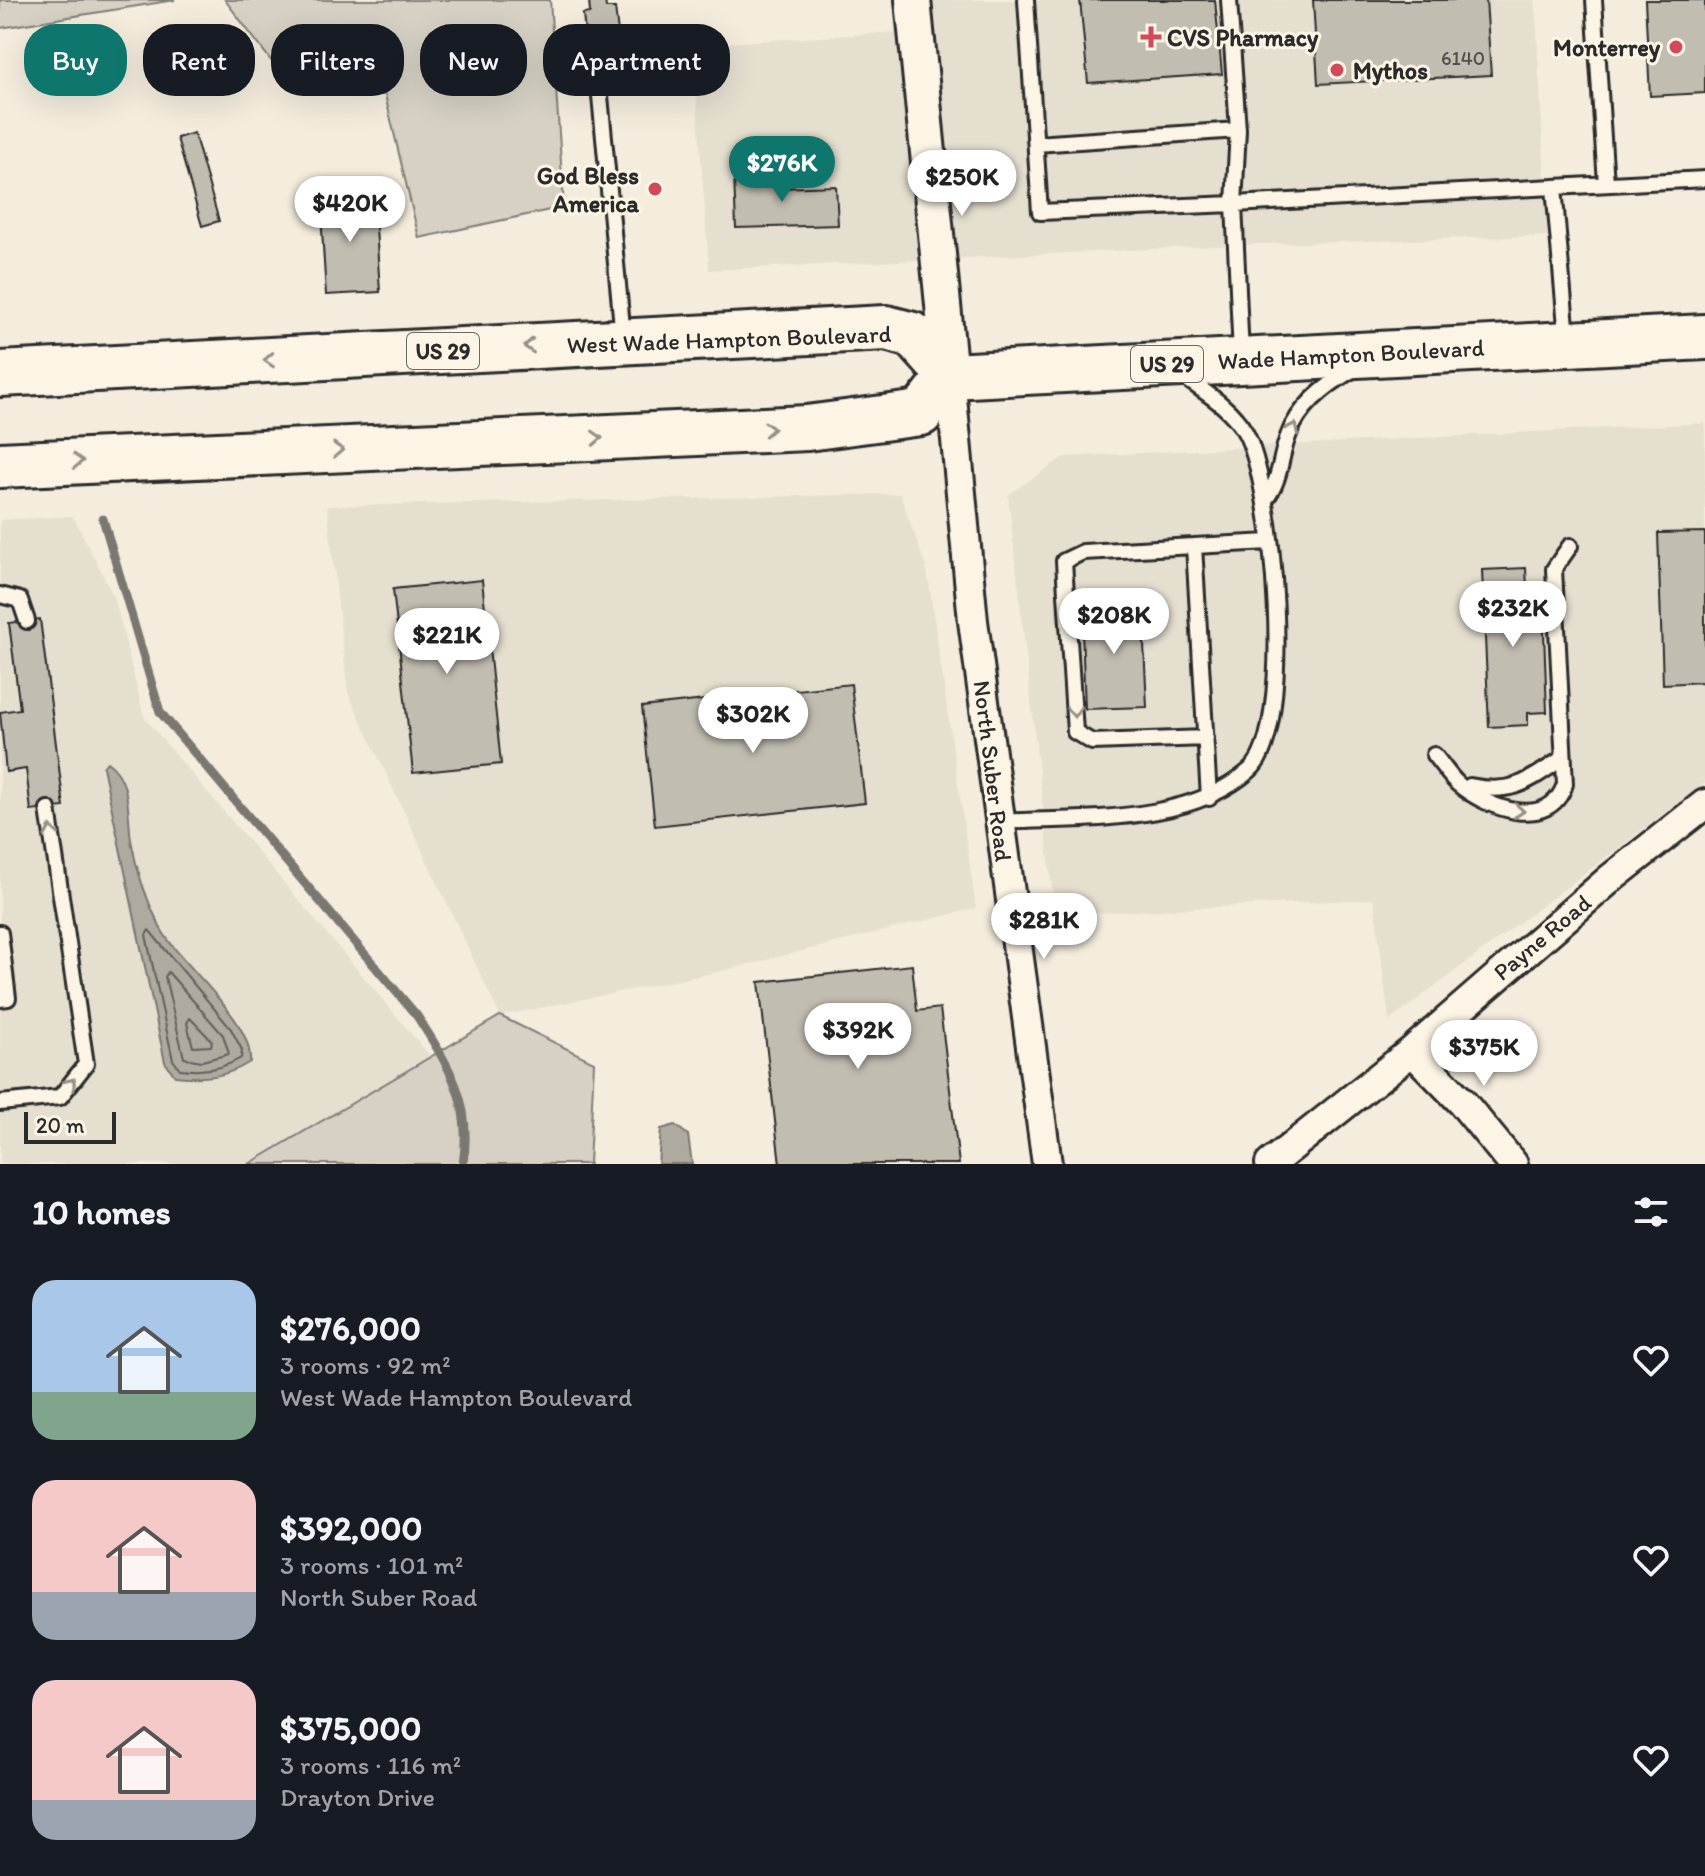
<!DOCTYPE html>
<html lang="en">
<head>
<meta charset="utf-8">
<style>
  body { margin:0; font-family:Itim,sans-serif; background:#242831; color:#f1f3f6; height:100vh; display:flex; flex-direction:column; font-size:30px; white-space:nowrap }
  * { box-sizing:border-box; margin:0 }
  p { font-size:26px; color:#9ea1a6 }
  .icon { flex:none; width:44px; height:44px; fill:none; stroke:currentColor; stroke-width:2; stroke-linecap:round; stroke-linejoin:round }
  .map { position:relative; height:1164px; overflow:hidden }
  .side { display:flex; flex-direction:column; background:#171b24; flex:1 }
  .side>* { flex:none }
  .top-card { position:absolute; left:24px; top:24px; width:800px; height:72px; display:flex; gap:16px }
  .scale { position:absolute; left:24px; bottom:20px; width:92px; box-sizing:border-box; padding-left:8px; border:4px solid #2b2b2b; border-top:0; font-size:22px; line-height:28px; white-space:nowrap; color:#2b2b2b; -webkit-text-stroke:6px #fcf5e5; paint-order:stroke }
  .price { position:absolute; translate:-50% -68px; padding:0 18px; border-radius:28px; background:#fff; color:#222; font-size:26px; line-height:52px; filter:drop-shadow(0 2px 4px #0008) }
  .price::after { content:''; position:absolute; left:50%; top:48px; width:24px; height:18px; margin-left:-12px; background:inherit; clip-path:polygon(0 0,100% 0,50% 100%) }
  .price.selected { background:#0f766e; color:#fff }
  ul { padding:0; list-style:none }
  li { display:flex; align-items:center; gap:24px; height:200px; padding:0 32px }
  li span { display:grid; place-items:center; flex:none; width:224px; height:160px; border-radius:24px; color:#555 }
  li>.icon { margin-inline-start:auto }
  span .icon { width:96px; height:96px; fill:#fffc; stroke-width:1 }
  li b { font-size:34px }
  h2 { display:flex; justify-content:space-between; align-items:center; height:96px; padding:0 32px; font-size:34px }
  .pill { padding:0 28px; border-radius:32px; background:#171b24; box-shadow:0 8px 32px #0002; font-size:28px; line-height:72px }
  .pill.selected { background:#0f766e; color:#fff }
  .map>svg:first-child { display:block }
  .built { fill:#e5dfd0 }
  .green { fill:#d6d1c4; stroke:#807e78; stroke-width:2 }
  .water { fill:#afaaa0; stroke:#7a7771; stroke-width:2 }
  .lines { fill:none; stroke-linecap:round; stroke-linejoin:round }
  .shore { stroke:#605e5a; stroke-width:2 }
  .stream { stroke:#7a7771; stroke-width:9 }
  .building { fill:#c2bdb1; stroke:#2b2b2b; stroke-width:2 }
  .service-casing { stroke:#2b2b2b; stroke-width:20 }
  .minor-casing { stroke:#2b2b2b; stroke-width:34 }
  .tertiary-casing { stroke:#2b2b2b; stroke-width:40 }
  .primary-casing { stroke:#2b2b2b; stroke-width:50 }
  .service { stroke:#fcf5e5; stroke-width:14 }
  .minor { stroke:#fcf5e5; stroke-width:28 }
  .tertiary { stroke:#fcf5e5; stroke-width:34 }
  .primary { stroke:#fcf5e5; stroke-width:44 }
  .oneway { stroke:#949088 }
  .poi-dot { fill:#d1495b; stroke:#fcf5e5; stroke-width:3 }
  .labels { text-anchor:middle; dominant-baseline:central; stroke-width:6; stroke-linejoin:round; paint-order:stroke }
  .number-label { font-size:20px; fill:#51504c }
  .shield { fill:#fcf5e5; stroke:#6a6863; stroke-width:2 }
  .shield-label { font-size:22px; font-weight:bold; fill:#2b2b2b }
  .poi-label { font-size:24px; font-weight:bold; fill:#2b2b2b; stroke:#fcf5e5; text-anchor:start }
  .street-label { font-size:24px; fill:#2b2b2b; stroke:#fcf5e5 }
</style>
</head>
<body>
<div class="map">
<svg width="1705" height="1164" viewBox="0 0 1705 1164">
  <rect width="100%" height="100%" fill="#f4edde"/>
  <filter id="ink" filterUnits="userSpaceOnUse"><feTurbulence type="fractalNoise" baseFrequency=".0125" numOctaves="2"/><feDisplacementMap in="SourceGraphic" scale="16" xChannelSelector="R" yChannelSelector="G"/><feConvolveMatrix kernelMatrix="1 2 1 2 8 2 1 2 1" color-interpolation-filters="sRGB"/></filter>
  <g filter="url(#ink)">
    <path class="built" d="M911 0H1535L1548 236 1260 244 709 270 693 45 912 31Z
      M1705 423V783L1389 1021 1374 899 1055 915 1008 495 1064 457Z
      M900 494 927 570 976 908 718 972 500 1016 348 693 327 506Z
      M73 516 115 599 144 717 431 1057 249 1164H0V520Z"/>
    <path class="green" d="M0 0H175L0 28Z
      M225 0H550L564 207 419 238 385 95 285 79Z
      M500 1016 594 1062 589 1164H249Z"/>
    <path class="water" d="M107 762C132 779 127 813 131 840 136 869 147 901 160 927 181 967 253 1018 250 1062 225 1078 204 1079 175 1076L165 1062 103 767Z
      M675 1125 688 1135 692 1164H658L661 1129Z"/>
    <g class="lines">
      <path class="shore" d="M149 930 231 1029 242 1050 241 1058C222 1070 202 1072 180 1069L173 1060 146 935Z
        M168 972 223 1035 229 1054 202 1061 184 1058 165 977Z
        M190 1018 212 1041 211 1046 193 1047 187 1023Z"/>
      <path class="stream" d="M103 519 160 712 417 1016C449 1066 473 1102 463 1164"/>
    </g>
    <path class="building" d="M589 0H605L606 8H615L619 41 586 44 583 14 590 13Z
      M1080 0H1215L1222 74 1088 83Z
      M1313 0H1486L1491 75 1318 84Z
      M1645 0H1705V93L1650 96Z
      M194 133 219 221 202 226 177 138Z
      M777 173 778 188 836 186 838 225 736 228 734 175Z
      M374 194 380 292 326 295 320 197Z
      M1705 532V682L1663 684 1658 533Z
      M1526 568 1528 608 1543 607 1547 712 1528 713V725L1489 727 1482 570Z
      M482 580 501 764 413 773 393 589Z
      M1142 602 1147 707 1085 709 1081 604Z
      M40 619 64 807 31 811 26 769 6 772 0 712 20 709 9 623Z
      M851 684 865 803 655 826 642 707Z
      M912 965 917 1011 940 1008 959 1164H780L759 982Z"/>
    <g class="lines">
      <g class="service-casing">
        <path id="service" d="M1026 0 1040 212 1234 204 1238 130 1229 0
          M1594 0 1606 184
          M598 75 623 337
          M1036 144 1238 130
          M1567 338 1554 187 1705 179
          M1241 355 1234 204 1554 187
          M1265 500C1282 479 1279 458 1289 434 1300 405 1329 383 1356 368
          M1194 546 1083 552 1064 561 1065 578 1075 732 1092 742 1206 738
          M0 595 20 600 27 621
          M1434 755C1442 764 1449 776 1458 784 1485 807 1549 833 1565 784L1554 569 1570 546
          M1470 786C1514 795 1528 781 1563 758
          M1209 798 1194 546 1270 542
          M999 822C1079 817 1187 826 1250 770 1296 729 1274 484 1245 432 1231 407 1203 391 1181 375
          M0 933 8 998 0 999
          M0 1103 60 1097 86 1064 48 809"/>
      </g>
      <g class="minor-casing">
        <path id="minor" d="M950 376 973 621 1047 1164
          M1412 1051 1462 1102 1513 1164
          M1270 1164 1412 1051 1610 879 1705 804"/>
      </g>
      <g class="tertiary-casing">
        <path id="tertiary" d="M913 0 950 376"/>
      </g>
      <g class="primary-casing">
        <path id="primary" d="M0 374 886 328 913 335 950 376
          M950 376 1705 337
          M0 465 807 428 921 413 950 376"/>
      </g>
      <use href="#service" class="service"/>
      <use href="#minor" class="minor"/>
      <use href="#tertiary" class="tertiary"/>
      <use href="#primary" class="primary"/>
    </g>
    <defs><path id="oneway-chevron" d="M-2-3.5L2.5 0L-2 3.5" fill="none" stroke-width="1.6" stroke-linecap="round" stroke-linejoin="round" transform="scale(2)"/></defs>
    <g class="oneway">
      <use href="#oneway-chevron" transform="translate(529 346) rotate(177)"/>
      <use href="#oneway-chevron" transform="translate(269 360) rotate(177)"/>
      <use href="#oneway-chevron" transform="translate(1293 428) rotate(-65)"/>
      <use href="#oneway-chevron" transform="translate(769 429) rotate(-2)"/>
      <use href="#oneway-chevron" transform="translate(597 438) rotate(-3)"/>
      <use href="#oneway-chevron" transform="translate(338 450) rotate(-2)"/>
      <use href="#oneway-chevron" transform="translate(78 461) rotate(-2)"/>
      <use href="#oneway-chevron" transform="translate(1074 712) rotate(86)"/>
      <use href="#oneway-chevron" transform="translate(1519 811) rotate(5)"/>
      <use href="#oneway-chevron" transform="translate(51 831) rotate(-99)"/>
      <use href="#oneway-chevron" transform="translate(71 1083) rotate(-51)"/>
    </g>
  </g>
  <g class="poi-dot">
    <path d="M1147 25h8v8h8v8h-8v8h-8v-8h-8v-8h8z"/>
    <circle cx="1676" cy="47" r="8"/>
    <circle cx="1337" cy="70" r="8"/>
    <circle cx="655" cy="189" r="8"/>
  </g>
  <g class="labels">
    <g class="number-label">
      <text x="1463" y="58">6140</text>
    </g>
    <g class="shield">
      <rect x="407" y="333" width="72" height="36" rx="6"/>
      <rect x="1131" y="346" width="72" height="36" rx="6"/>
    </g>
    <g class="shield-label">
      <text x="443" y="351">US 29</text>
      <text x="1167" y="364">US 29</text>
    </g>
    <g class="poi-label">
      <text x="1167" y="37">CVS Pharmacy</text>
      <text x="1660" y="47" text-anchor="end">Monterrey</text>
      <text x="1353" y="70">Mythos</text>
      <text x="639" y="175" text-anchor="end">God Bless<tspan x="639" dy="28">America</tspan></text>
    </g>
    <g class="street-label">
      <text transform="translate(729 339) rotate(-2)">West Wade Hampton Boulevard</text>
      <text transform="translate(1351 354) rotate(-3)">Wade Hampton Boulevard</text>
      <text transform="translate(993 771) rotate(83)">North Suber Road</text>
      <text transform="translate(1542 937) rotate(-40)">Payne Road</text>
    </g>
  </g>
</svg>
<div class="scale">20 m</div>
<b class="price selected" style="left:782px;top:204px">$276K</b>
<b class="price" style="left:962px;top:218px">$250K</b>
<b class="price" style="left:350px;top:244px">$420K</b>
<b class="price" style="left:1513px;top:649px">$232K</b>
<b class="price" style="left:1114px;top:656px">$208K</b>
<b class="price" style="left:447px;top:676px">$221K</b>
<b class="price" style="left:753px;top:755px">$302K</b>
<b class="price" style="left:1044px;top:961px">$281K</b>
<b class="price" style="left:858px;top:1071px">$392K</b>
<b class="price" style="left:1484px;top:1088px">$375K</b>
<div class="top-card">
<a class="pill selected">Buy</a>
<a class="pill">Rent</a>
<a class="pill">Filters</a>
<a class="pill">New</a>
<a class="pill">Apartment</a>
</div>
</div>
<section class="side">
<h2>10 homes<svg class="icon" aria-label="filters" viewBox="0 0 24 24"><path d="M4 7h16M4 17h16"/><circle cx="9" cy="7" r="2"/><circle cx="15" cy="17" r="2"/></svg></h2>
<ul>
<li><span style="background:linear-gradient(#a9c7e8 70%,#7fa58c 0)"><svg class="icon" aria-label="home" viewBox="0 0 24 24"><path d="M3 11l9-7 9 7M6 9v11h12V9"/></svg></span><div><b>$276,000</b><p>3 rooms · 92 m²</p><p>West Wade Hampton Boulevard</p></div><svg class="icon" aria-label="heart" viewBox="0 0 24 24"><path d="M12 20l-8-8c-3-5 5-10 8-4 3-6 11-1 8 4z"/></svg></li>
<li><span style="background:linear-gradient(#f6c9c9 70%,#9aa5b1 0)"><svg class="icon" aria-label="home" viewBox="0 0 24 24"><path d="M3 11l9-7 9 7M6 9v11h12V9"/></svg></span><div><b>$392,000</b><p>3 rooms · 101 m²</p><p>North Suber Road</p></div><svg class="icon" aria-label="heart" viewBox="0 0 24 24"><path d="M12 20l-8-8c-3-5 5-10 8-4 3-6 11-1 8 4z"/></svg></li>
<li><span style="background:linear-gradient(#f6c9c9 75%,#9aa5b1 0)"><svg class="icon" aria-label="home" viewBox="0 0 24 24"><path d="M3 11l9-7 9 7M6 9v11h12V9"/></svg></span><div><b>$375,000</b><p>3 rooms · 116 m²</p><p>Drayton Drive</p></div><svg class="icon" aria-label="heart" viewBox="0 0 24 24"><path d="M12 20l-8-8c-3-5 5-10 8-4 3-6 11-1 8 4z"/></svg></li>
</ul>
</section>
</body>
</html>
